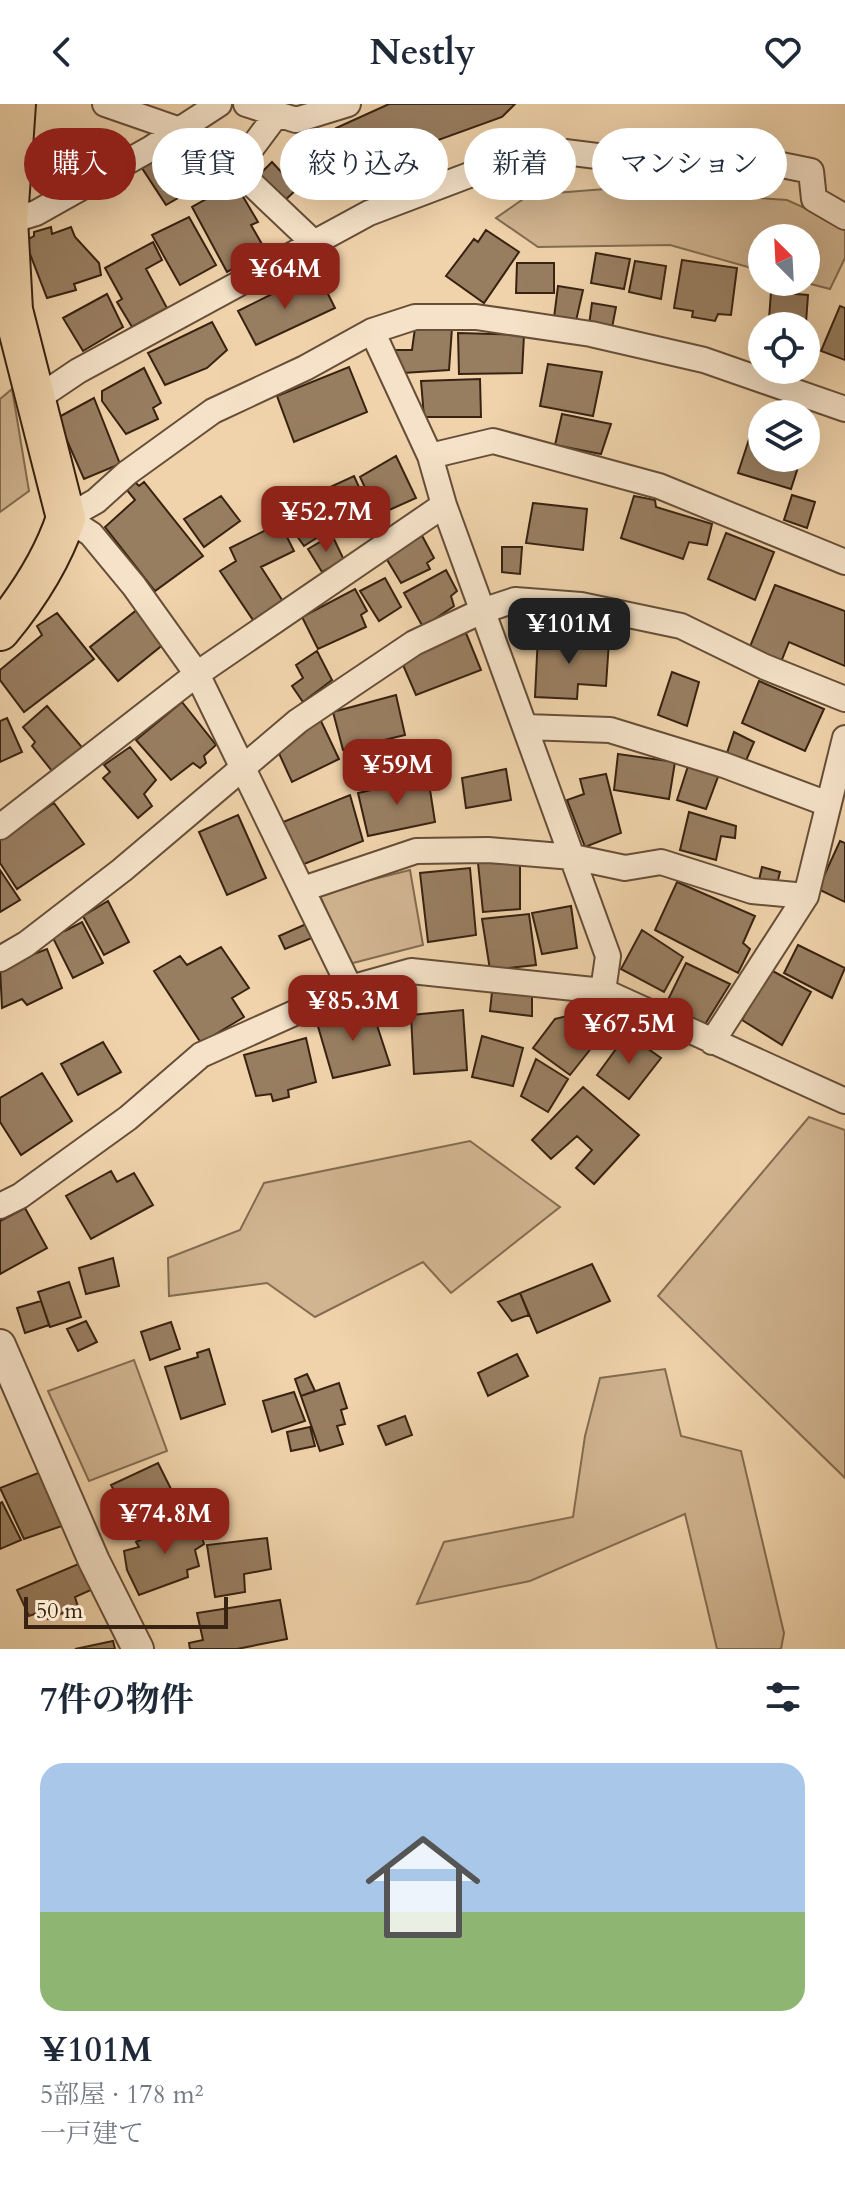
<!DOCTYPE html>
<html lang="ja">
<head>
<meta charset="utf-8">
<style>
  body { margin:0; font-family:Cardo,"Noto Serif JP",serif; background:#f2f2f3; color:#1f2937; height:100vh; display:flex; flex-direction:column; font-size:30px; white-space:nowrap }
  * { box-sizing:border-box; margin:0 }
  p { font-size:26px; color:#747a83 }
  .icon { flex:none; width:44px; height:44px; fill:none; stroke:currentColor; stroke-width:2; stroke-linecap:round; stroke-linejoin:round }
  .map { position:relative; height:1545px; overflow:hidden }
  .drawer { display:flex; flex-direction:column; background:#fff; flex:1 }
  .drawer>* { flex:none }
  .hud { position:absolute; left:24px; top:24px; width:798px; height:72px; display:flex; gap:16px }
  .needle { width:52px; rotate:336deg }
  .tools { position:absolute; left:748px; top:120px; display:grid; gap:16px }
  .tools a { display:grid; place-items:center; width:72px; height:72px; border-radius:50%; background:#fff; box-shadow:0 8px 32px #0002; font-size:40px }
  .scale { position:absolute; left:24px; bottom:20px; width:204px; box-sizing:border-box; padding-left:8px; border:4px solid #382211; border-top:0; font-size:22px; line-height:28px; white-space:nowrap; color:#382211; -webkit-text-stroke:6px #f5e2c8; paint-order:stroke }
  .price { position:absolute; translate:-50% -68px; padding:0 18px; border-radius:16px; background:#8f2418; color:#fff; font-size:26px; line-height:52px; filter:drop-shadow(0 2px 4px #0008) }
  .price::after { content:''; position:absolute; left:50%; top:48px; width:24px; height:18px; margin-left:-12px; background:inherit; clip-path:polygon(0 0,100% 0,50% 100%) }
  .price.on { background:#222; color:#fff }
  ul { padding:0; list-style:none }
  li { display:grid; align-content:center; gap:16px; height:424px; padding:0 40px }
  li span { display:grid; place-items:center; height:248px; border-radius:24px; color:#555 }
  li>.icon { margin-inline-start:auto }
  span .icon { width:144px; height:144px; fill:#fffc; stroke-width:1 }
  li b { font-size:34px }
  h2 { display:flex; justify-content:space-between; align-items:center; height:96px; padding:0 40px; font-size:34px }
  .pill { padding:0 28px; border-radius:36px; background:#fff; box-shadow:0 8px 32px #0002; font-size:28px; line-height:72px }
  .pill.on { background:#8f2418; color:#fff }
  header { display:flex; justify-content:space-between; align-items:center; height:104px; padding:0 40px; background:#fff; font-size:36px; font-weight:800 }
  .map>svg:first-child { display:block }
  .green { fill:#d1b591; stroke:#846c51; stroke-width:2 }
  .building { fill:#987e61; stroke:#382211; stroke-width:2 }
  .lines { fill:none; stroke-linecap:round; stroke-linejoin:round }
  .minor-casing { stroke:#664e38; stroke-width:28 }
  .tertiary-casing { stroke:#664e38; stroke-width:34 }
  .primary-casing { stroke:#382211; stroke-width:42 }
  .minor { stroke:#f5e2c8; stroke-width:24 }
  .tertiary { stroke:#f5e2c8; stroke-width:30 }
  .primary { stroke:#f0d3ab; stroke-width:38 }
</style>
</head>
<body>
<header><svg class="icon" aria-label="back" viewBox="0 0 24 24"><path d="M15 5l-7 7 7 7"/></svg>Nestly<svg class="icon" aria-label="heart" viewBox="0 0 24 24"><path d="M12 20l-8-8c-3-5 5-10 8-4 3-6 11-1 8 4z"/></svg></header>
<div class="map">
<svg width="845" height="1545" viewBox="0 0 845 1545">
  <rect width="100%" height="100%" fill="#f0d3ab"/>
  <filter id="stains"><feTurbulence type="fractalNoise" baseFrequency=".0025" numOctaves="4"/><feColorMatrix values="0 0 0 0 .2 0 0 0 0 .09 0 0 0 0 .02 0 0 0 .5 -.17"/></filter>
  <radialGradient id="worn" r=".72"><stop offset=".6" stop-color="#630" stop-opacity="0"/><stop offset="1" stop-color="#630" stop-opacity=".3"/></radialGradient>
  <path class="green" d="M618 84 787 96 845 122V154L830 185 803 178H806V134H762V167L670 141 538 143 496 114 529 91Z
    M12 285 29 387 0 408V295Z
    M410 766 423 841 349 860 319 789Z
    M809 1013 845 1026V1374L658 1192Z
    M470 1037 560 1103 451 1189 423 1158 315 1213 267 1179 169 1192 168 1154 240 1126 264 1079Z
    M134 1256 167 1347 89 1377 48 1287Z
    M665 1265 681 1332 741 1347 784 1529 781 1545H717L685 1410 530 1477 417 1500 444 1438 573 1413 585 1332 600 1274Z"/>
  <path class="building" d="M389 0H515L502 13 350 68 336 24Z
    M180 39 193 61 173 72 183 91 166 101 140 61Z
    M43 40 89 68 59 92 35 65Z
    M272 58 297 85 281 100 256 74Z
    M235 79 258 118 251 121 266 147 227 168 192 103Z
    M189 113 216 161 180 181 152 131Z
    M51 123 52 130 71 123 75 133 99 159 101 171 74 180 76 186 47 194 25 137 34 132V128Z
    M486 126 519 148 484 199 446 172 474 135 478 138Z
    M153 138 162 156 146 165 167 204 132 223 117 198 122 195 105 164Z
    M596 149 630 155 624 185 591 179Z
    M682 156 737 164 731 211 718 210 715 217 692 213 693 207 674 204Z
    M635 157 666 162 661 195 629 188Z
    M517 159H554V189H516Z
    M321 176 335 204 256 241 238 207 280 186 284 193Z
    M558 182 583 186 576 217 554 214Z
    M771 188 808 191 806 219 769 215Z
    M107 190 123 223 83 247 63 214Z
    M592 199 616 203 612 224 589 221Z
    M840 202 845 204V256L821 247Z
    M212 218 227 246 207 264 165 281 148 249Z
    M415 224H452L449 266 403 269 394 246H412Z
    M458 229 524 231 522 269 459 270Z
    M548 260 602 268 593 312 540 302Z
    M349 263 367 308 294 338 277 292Z
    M144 264 161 299 153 304 158 315 126 330 102 297V287Z
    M480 275 481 313H424L421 277Z
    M94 294 120 360 84 375 57 314Z
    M562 310 611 320 601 350 555 341Z
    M753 323 762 326V354H801L791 385 738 369Z
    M396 352 416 394 378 411 360 373Z
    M354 372 370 408 329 427 313 391Z
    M135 378 139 382 144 378 203 452 155 487 105 423 135 396 126 385Z
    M792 391 815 398 807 424 784 416Z
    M221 392 240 417 204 443 184 415Z
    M634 392 655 396 656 403 712 420 707 441 689 438 683 455 621 434Z
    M533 399 587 405 583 446 526 439Z
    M302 409 318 433 304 442 287 418Z
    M280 419 294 447 261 463 284 499 255 519 220 467 236 457 230 444Z
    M419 426 434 454 427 459 430 465 401 479 383 449Z
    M726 429 774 448 755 496 708 475Z
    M332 431 344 456 322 468 308 445Z
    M502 443H522L520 470 502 468Z
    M446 466 457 487 451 492 454 502 423 523 404 489Z
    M385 474 401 503 379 517 360 487Z
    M775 481 845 507V562L789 538 781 558 749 545Z
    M355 485 367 507 361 511 366 523 318 545 302 513Z
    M138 505 165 539 118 577 90 543Z
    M57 509 94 555 24 608 0 576V566L42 531 37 522Z
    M466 529 481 566 416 591 400 554Z
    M538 531 609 537 606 582 578 580 577 595 535 593Z
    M317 547 332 576 303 598 292 582 303 574 296 561Z
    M672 568 699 578 687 622 658 611Z
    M759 577 824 605 805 647 742 619Z
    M396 591 405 631 343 646 333 608Z
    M182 598 216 641 204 652 206 659 200 664 193 659 171 676 136 636Z
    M47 602 86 648 56 672 32 642 35 638 23 623Z
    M7 614 22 648 0 658V617Z
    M320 615 339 655 292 678 277 645 304 629 302 623Z
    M734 628 754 638 745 659 726 652Z
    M130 643 156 676 144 690 152 702 138 714 103 674 110 668 104 661Z
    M618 650 675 658 669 695 614 686Z
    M689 659 719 670 706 705 677 696Z
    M506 665 511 696 466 704 462 674Z
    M606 670 621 729 585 743 567 696 584 690 580 675Z
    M428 673 435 718 368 732 358 689Z
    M350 691 363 737 299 762 283 718Z
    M54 699 84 740 17 785 0 759V736Z
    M689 708 736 722 735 734 721 732 716 756 680 746Z
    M238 711 266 774 227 791 199 728Z
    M840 737 845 739V798L818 785Z
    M520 757V805L483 808 478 759Z
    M762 763 780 768 777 780 759 776Z
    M470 764 476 831 428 838 420 769Z
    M0 766 20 796 0 808Z
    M677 778 755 812 743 839 750 845 738 869 655 826Z
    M108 797 129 838 104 851 83 812Z
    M571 802 577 844 542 850 532 809Z
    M529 810 536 861 490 866 482 815Z
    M82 818 103 859 73 874 50 828 61 822 65 827Z
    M306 820 312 834 285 845 279 832Z
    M642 826 683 853 664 888 621 865Z
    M798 841 845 864 832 894 784 869Z
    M221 843 249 884 232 894 244 913 201 939 154 867 180 852 187 861Z
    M47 845 62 884 27 901 22 895 2 904 0 863Z
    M686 859 730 880 704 922 664 904Z
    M769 865 811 888 782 941 742 916Z
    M492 888 532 892V912L490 907Z
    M371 903 390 961 333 974 317 919Z
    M463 906 467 966 414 970 411 911Z
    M579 909 604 928 570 971 533 944 555 915Z
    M627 930 661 954 629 995 597 971Z
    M482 932 523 944 513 982 472 973Z
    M306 934 316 978 288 986 289 993 273 997 271 990 256 992 244 951Z
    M103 938 121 968 78 991 61 960Z
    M536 955 568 975 548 1008 521 992Z
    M42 969 72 1017 21 1051 0 1018V994Z
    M583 983 639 1031 594 1080 576 1064 592 1046 577 1032 551 1055 532 1036Z
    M111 1067 117 1078 134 1069 153 1101 91 1135 66 1092Z
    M25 1104 47 1144 0 1170V1117Z
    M113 1154 119 1182 86 1190 79 1164Z
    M592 1160 610 1197 537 1229 520 1189Z
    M69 1178 81 1213 50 1223 38 1188Z
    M520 1189 529 1211 512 1217 498 1198Z
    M41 1197 49 1221 25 1229 17 1204Z
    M86 1217 97 1238 78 1247 67 1225Z
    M171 1218 180 1245 150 1256 141 1228Z
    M209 1245 225 1300 181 1315 165 1263 198 1253 197 1249Z
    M517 1250 528 1272 488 1292 478 1269Z
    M307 1270 315 1287 301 1292 295 1275Z
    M339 1279 347 1304 341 1306 345 1320 337 1322 343 1340 320 1347 301 1292Z
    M294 1288 305 1317 272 1328 263 1297Z
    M405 1312 412 1331 386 1341 378 1322Z
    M310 1323 315 1342 291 1347 287 1328Z
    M158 1359 177 1397 131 1418 111 1381Z
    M43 1367 65 1421 24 1435 0 1384Z
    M2 1398 21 1436 0 1445V1399Z
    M195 1410 204 1440 195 1446 199 1462 187 1466 188 1473 139 1491 127 1466 124 1447 139 1443 136 1438Z
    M267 1434 271 1465 244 1470 245 1488 215 1493 207 1441Z
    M83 1458 93 1485 75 1493 78 1503 48 1515 43 1507 29 1512 17 1486Z
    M280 1496 287 1535 237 1545H190L189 1539 203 1536 197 1509Z
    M113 1537 115 1545H75Z"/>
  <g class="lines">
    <g class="minor-casing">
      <path id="minor" d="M105 0 177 25
        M246 0 296 16 348 0
        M277 10 236 65 315 140
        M0 120 36 109 150 45 219 0
        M372 227 430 352 444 401 608 852 603 887
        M35 296 78 267 369 109 501 59 565 48 653 59 752 55 811 67 814 95 845 113
        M430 352 493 337 659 382 845 458
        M526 623 610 626 724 661 828 700
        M0 723 197 570 444 401
        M303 785 416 747 488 746 573 753 625 764 661 758 752 787 806 792
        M0 855 26 840 122 766 298 617 414 539 482 507 515 496 581 501 681 522 765 563 845 595
        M350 884 197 570 134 482 91 430 66 414 96 397 127 369 213 307 305 264 372 227 415 213H476L591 230 704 256 845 305
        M712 938 806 792 845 634
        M0 1102 20 1092 128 1014 201 951 350 884 411 867 603 887 845 997"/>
    </g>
    <g class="tertiary-casing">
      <path id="tertiary" d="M0 1241 94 1457 138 1545"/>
    </g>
    <g class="primary-casing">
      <path id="primary" d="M0 527C28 493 52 456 66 414L13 206 8 115 16 0"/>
    </g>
    <use href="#minor" class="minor"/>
    <use href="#tertiary" class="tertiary"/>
    <use href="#primary" class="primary"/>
  </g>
  <rect width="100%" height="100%" filter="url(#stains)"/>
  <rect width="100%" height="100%" fill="url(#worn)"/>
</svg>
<div class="tools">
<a><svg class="needle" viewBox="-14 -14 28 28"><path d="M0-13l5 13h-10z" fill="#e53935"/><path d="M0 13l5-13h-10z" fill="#747a83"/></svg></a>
<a><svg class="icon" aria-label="locate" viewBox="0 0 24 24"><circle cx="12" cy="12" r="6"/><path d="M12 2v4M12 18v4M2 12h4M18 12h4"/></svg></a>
<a><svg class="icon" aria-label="layers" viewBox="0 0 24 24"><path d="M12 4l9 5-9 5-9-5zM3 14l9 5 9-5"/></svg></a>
</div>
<div class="scale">50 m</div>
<b class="price" style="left:285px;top:207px">¥64M</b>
<b class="price" style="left:326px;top:450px">¥52.7M</b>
<b class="price on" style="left:569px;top:562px">¥101M</b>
<b class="price" style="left:397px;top:703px">¥59M</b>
<b class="price" style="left:353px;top:939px">¥85.3M</b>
<b class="price" style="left:629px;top:962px">¥67.5M</b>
<b class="price" style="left:165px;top:1452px">¥74.8M</b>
<div class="hud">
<a class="pill on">購入</a>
<a class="pill">賃貸</a>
<a class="pill">絞り込み</a>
<a class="pill">新着</a>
<a class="pill">マンション</a>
</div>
</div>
<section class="drawer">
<h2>7件の物件<svg class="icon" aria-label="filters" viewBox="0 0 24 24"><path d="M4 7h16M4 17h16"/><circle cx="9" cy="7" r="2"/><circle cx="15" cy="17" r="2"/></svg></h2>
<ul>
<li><span style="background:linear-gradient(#a9c7e8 60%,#8fb573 0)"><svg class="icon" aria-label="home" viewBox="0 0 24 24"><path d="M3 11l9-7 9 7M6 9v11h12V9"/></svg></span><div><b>¥101M</b><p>5部屋 · 178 m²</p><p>一戸建て</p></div></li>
</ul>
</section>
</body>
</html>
